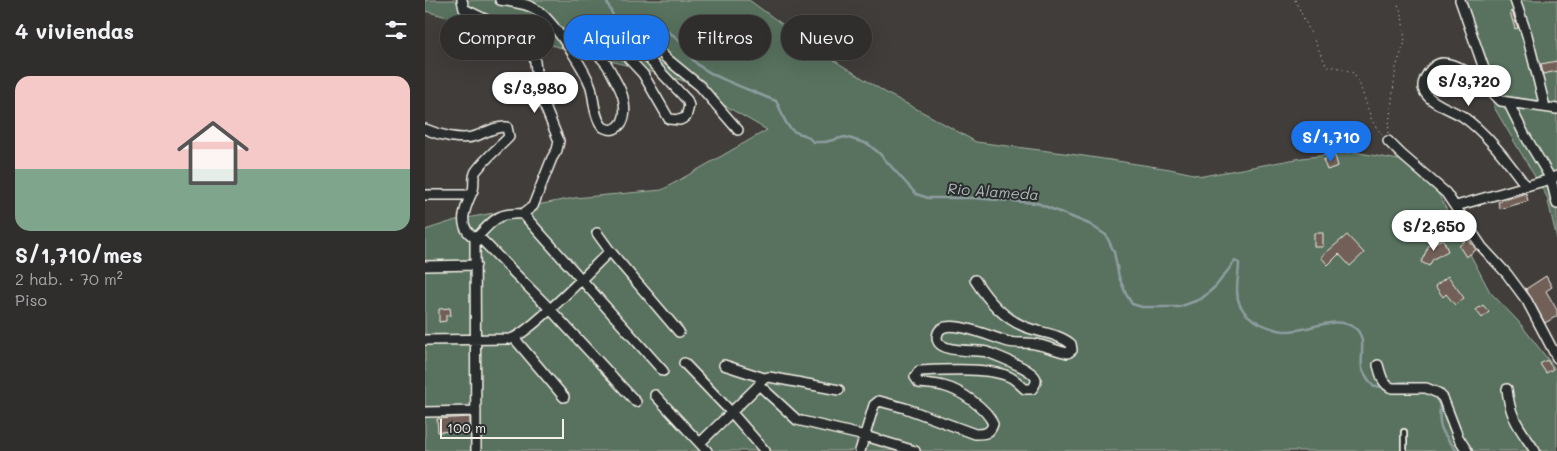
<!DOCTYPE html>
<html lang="es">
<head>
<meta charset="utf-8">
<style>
  body { margin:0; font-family:Mali,sans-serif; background:#3c3a38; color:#f1f3f6; height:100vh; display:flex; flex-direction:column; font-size:19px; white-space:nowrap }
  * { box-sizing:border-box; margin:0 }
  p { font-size:16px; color:#a8a8a9 }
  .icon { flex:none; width:28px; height:28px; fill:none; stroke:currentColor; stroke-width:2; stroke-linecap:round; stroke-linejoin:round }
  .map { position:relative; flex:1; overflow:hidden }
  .side { display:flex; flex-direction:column; background:#302e2c; width:425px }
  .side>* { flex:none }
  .top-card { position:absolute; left:15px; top:15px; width:475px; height:45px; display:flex; gap:10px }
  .scale { position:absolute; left:15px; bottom:12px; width:124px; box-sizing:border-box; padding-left:5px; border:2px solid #f4f1e8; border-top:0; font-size:14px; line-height:18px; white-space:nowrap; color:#f4f1e8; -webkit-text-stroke:4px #2a2d2e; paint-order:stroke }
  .price { position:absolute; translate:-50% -42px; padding:0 11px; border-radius:18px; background:#fff; color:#222; font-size:16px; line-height:32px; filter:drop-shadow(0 1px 2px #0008) }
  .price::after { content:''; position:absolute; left:50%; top:30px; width:15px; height:11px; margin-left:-8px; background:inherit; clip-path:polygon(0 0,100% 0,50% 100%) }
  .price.selected { background:#1a73e8; color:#fff }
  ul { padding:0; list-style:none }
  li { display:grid; align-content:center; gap:10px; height:265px; padding:0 15px }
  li+li { border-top:1px solid #4b4a48 }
  li span { display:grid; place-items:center; height:155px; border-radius:15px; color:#555 }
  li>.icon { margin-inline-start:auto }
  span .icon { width:90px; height:90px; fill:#fffc; stroke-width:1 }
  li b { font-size:21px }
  h2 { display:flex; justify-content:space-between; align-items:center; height:60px; padding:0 15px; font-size:21px }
  .tag { padding:0 18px; border-radius:22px; background:#302e2c; box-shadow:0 5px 20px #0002,0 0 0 1px #4b4a48; font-size:18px; line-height:45px }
  .tag.selected { background:#1a73e8; color:#fff }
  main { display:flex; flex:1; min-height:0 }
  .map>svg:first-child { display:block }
  .green { fill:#59725f; stroke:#a6b2a4 }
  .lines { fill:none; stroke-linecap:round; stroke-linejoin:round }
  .stream { stroke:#8e9d9f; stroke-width:2.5 }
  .building { fill:#726159; stroke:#f4f1e8 }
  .service-casing { stroke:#f4f1e8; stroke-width:8 }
  .minor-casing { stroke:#f4f1e8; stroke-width:12 }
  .path { stroke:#f4f1e8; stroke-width:1; stroke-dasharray:1 4; stroke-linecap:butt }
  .service { stroke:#2a2d2e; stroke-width:4.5 }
  .minor { stroke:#2a2d2e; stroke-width:9 }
  .labels { text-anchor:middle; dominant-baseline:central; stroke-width:4; stroke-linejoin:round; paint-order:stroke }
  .water-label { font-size:15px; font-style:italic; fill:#b0b9b7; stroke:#2a2d2e }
</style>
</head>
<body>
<main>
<section class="side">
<h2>4 viviendas<svg class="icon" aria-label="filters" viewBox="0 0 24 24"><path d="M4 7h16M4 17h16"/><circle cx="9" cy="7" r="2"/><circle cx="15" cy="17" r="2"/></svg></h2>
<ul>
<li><span style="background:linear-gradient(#f6c9c9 60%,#7fa58c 0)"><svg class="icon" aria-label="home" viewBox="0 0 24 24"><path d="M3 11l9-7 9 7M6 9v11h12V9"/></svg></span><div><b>S/1,710/mes</b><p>2 hab. · 70 m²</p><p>Piso</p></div></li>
</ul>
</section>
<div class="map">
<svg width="1132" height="451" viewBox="0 0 1132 451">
  <rect width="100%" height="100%" fill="#403d3b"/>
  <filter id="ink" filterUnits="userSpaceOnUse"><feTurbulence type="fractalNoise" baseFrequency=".02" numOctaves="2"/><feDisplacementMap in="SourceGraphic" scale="10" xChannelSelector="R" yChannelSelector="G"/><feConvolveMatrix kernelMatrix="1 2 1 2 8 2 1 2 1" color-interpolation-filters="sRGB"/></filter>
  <g filter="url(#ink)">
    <path class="green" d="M0 0H324L394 51 463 94 507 117 551 142 639 153 745 169 778 176 877 158 929 152 974 160 1007 182 1065 292 1093 321 1132 371V451H0V230L31 220 149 198 237 190 342 130 256 80 0 11Z
      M1036 0H1132V239L1122 197 1070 109Z"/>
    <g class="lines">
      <path class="stream" d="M181 0 191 22C221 25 239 21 260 47 264 52 266 59 271 63 284 76 332 93 351 101 357 110 358 123 367 130 375 136 379 131 388 142H400L420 137 443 144 454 153 491 194 503 198H548L612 203 664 224 681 235 689 252 694 277 701 294 707 304 717 307H754L776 299 791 286 810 261 814 263C814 276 809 292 815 305 819 313 826 319 834 323 842 327 850 330 859 331 882 333 909 313 930 328 942 337 935 356 937 368 939 374 945 382 949 387L960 386
        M965 384 979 382 987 385
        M1007 395C1021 406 1011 413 1016 427 1019 436 1027 444 1032 451"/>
    </g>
    <path class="building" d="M1087 11 1093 28 1090 29 1085 12Z
      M1132 61V71L1118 74 1116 64Z
      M910 156 913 166 902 170 898 160Z
      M1101 193 1103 201 1075 209 1073 202Z
      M889 233H898V247H889Z
      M922 235 939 253 925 266 914 254 903 265 896 257Z
      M1018 239 1023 251 1008 259 1004 266 996 262 1004 245Z
      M1043 239 1051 250 1041 257 1034 246Z
      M1023 276 1039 298 1030 305 1021 294 1018 297 1010 286Z
      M1121 276 1127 287 1121 291 1132 310V316L1120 323 1101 289Z
      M1058 305 1064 312 1057 318 1051 310Z
      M25 308 26 315H21V321L14 322V309Z
      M1122 360 1128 369 1121 373 1115 364Z
      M45 417V430L13 432 12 419Z"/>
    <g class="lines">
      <g class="service-casing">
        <path id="service" d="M979 432V451"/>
      </g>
      <g class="minor-casing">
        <path id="minor" d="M37 0 39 9 97 37 104 43 109 54 112 78 118 102 134 141 132 150 127 158 108 206 98 214C73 212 69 220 53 236
          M75 0C87 2 102 3 112 10 128 20 159 68 166 87 169 99 169 118 178 127 181 129 186 130 189 129 206 122 199 96 193 85 189 78 186 71 182 65 176 56 164 47 162 37 160 33 161 30 163 26H173L218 74 244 119 255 120 261 117 264 106 262 100 205 39 204 31 207 28 213 29 218 33 241 58 275 86 313 130
          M1035 0 1064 83 1070 95 1076 101 1132 109
          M1090 0 1102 35 1120 107
          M1064 83C1049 78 1034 64 1018 63 1008 62 994 82 999 91 1005 103 1025 109 1037 116 1062 133 1083 162 1101 186
          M0 129C14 135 36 141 51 136 62 132 70 126 82 127L84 137C73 148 60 159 51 171 47 177 50 184 48 190 41 206 30 226 50 238L51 451
          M963 141 976 154 1021 193 1057 247 1082 274 1102 301 1132 358
          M1132 176 1126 179 1132 204
          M0 195H45
          M1031 206 1126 179 1099 134 1083 102
          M98 214 238 371
          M50 238 53 236 125 309 211 402
          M185 251 254 332
          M0 266 51 265
          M89 338 139 397
          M0 340 85 339C104 335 168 267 185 251L172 233
          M259 363 307 413 340 451
          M299 365 339 378
          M953 365C956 375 957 384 967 388H1001L1013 393 1018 398 1033 437 1042 451
          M334 385C335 380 338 378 344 377L414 390
          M1082 389C1085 418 1094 427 1110 451
          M230 395 282 451
          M0 412 51 411
          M275 443 334 385 372 420 440 436 490 451
          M435 451 449 405 454 401 480 408 550 434C559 434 565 434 568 424 562 408 535 390 518 386 511 384 502 384 494 383L490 377 494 371C517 370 565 367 585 377 591 380 595 385 600 389H607C609 386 612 383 611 379 608 369 572 356 562 352 551 349 505 355 513 333 519 315 571 339 584 342 592 344 601 342 610 344 622 346 632 351 643 353L647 350 646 344C633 333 614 333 598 326 577 317 562 299 550 280"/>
      </g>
      <path class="path" d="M870 0 902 67H911L927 72 934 82 947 121 957 135
        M963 133 971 67 980 42 977 14 972 2"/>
      <use href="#service" class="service"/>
      <use href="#minor" class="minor"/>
    </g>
  </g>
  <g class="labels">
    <g class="water-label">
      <text transform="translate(568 191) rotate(4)">Rio Alameda</text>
    </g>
  </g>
</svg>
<div class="scale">100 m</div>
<b class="price" style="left:1044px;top:107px">S/3,720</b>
<b class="price" style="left:110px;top:114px">S/3,980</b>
<b class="price selected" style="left:906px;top:163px">S/1,710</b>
<b class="price" style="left:1009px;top:252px">S/2,650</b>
<div class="top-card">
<a class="tag">Comprar</a>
<a class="tag selected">Alquilar</a>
<a class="tag">Filtros</a>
<a class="tag">Nuevo</a>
</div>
</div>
</main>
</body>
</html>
